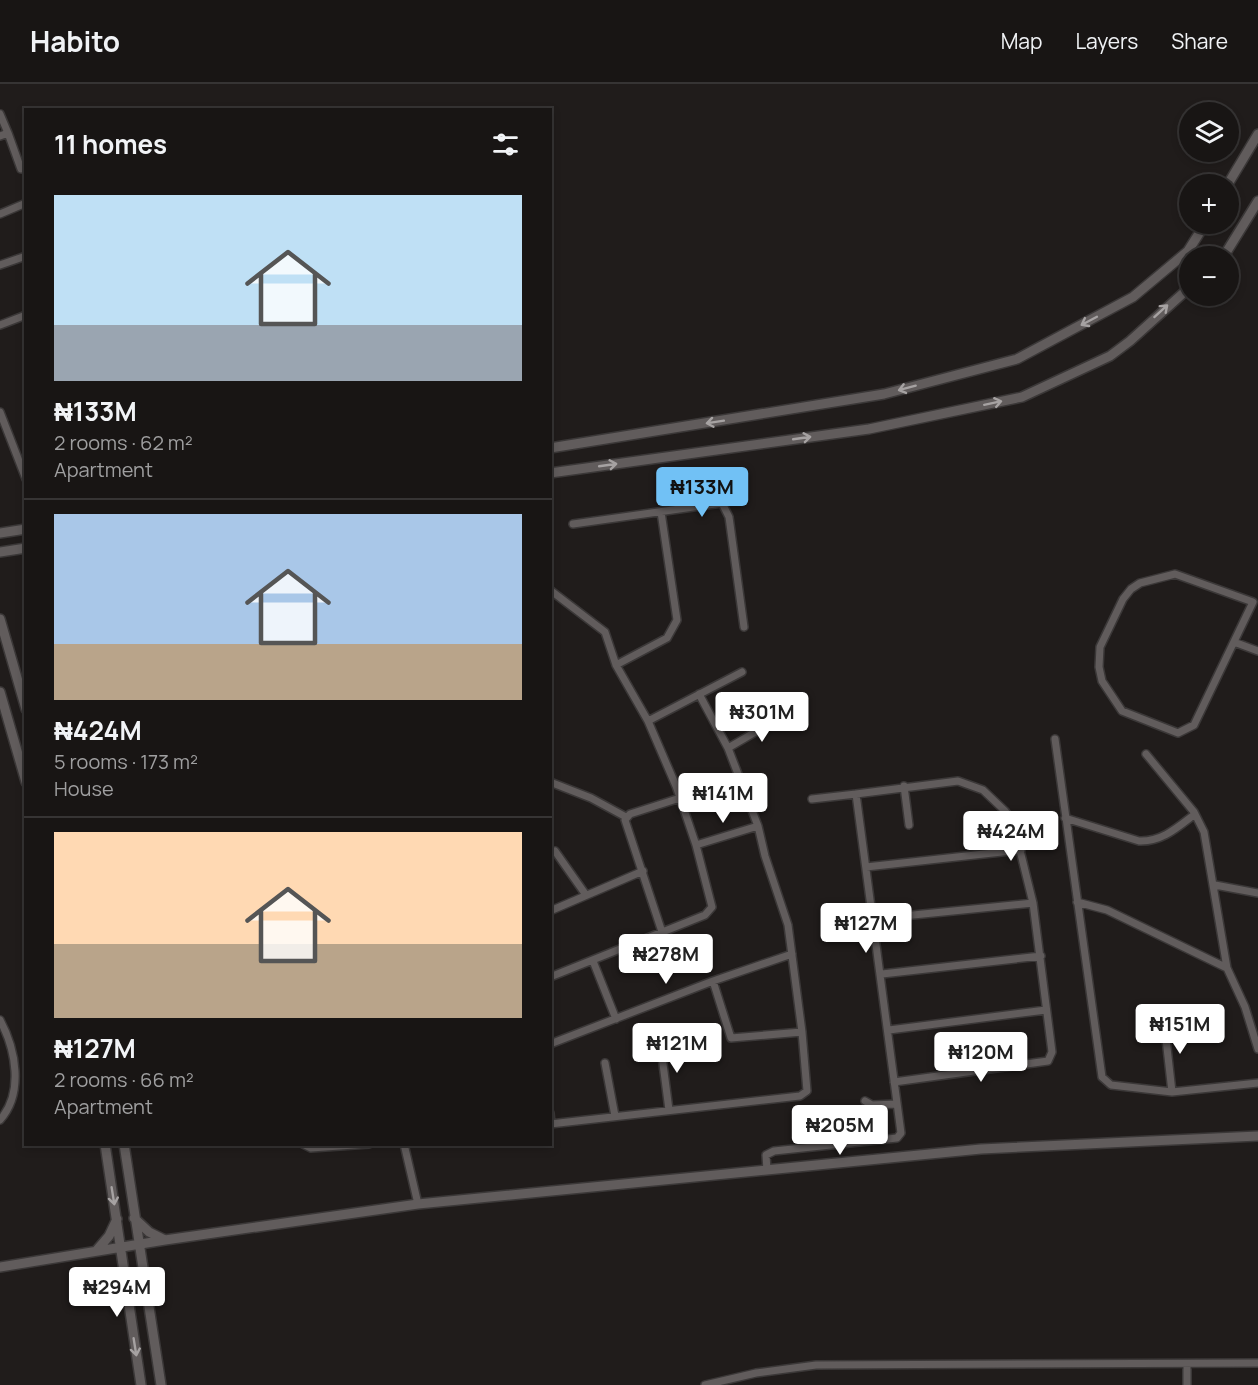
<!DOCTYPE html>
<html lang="en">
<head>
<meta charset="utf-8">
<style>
  body { margin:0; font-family:Manrope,sans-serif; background:#252222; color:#f1f3f6; height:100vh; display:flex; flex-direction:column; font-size:22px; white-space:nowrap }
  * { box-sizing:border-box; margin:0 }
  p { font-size:20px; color:#9f9fa0 }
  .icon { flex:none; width:33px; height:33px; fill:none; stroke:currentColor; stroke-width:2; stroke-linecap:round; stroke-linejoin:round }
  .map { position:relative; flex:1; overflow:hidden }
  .details { position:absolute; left:24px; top:24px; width:528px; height:1038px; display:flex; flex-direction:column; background:#181514; border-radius:0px; box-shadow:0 3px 9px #0003,0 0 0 2px #363434 }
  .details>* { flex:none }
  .tools { position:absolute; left:1179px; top:18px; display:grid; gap:12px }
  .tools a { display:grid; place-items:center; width:60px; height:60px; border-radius:50%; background:#181514; box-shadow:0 3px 9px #0003,0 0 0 2px #363434; font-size:30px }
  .price { position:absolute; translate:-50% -51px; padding:0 14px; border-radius:6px; background:#fff; color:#222; font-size:20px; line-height:39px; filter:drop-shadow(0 2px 3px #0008) }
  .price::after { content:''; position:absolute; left:50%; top:36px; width:18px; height:14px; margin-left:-9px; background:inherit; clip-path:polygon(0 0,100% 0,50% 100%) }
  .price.active { background:#71c1f5; color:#111 }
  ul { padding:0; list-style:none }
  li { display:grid; align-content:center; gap:12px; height:318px; padding:0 30px }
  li+li { border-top:2px solid #363434 }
  li span { display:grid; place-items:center; height:186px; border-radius:0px; color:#555 }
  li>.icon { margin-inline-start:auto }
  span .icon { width:108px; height:108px; fill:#fffc; stroke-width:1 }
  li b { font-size:26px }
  h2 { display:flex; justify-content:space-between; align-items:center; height:72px; padding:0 30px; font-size:26px }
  header { display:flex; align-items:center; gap:36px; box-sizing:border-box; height:84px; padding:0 30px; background:#181514; border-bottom:2px solid #363434 }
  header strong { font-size:28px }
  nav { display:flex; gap:33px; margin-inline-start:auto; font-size:21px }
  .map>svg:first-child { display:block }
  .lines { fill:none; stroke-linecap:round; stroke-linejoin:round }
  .street-casing { stroke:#3b3838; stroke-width:10 }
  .secondary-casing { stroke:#3b3838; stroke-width:12 }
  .street { stroke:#615c5c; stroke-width:7 }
  .secondary { stroke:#615c5c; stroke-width:9 }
  .oneway { stroke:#a6a2a2 }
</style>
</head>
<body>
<header>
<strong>Habito</strong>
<nav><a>Map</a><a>Layers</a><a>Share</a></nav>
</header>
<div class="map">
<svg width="1258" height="1301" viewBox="0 0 1258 1301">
  <rect width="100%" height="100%" fill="#201c1b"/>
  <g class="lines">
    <g class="street-casing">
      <path id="street" d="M0 30 8 49 0 52
        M8 49 21 85
        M0 130 26 119
        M0 181 26 172
        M0 241 26 231
        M0 328 26 395
        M573 440 722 419 729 433 744 543
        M1175 490 1253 518 1194 641 1178 649 1122 627 1102 597 1099 583 1100 563 1123 515 1131 505 1140 499Z
        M550 506 605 548 616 581 648 637 676 702 696 761 712 823 705 831 550 893
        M1234 558 1258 567
        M616 581 667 554 677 536 661 428
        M648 637 742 588
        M1055 655 1102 993 1111 1001 1172 1008 1258 999
        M728 664 783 632
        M1146 670 1194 728 1204 748 1227 884
        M550 698 591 714 626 733
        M904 702 909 741
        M856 710 958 697 983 706 1005 727 1013 738 1033 819 1052 968 1048 977 894 998
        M1065 734 1139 757C1162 758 1178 743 1195 730
        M696 761 758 742
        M555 767 586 811
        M866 783 1021 766
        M1215 801 1258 809
        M1077 818 1107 826 1227 884 1245 923 1258 965
        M550 827 643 787
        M873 835 1033 819
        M662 848 625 736 630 730 680 714
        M593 877 616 935
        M882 890 1041 872
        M713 897 731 954 802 948
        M0 936C16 966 24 1009 0 1036
        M1164 937 1172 1008
        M889 946 1046 926
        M660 957 669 1026
        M550 960 713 897 792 870
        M605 979 615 1032
        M865 1017 872 1021 897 1020
        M550 1029 551 1040
        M550 1040 800 1012 807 1007 802 948 788 841 765 772 758 742 728 664 699 610
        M303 1060 311 1064 369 1060
        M404 1060 418 1120
        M767 1086 766 1071 774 1067 897 1054 901 1049 856 710 812 715
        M1187 1281V1301
        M705 1301 756 1289 816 1281 1258 1279"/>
    </g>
    <g class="secondary-casing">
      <path id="secondary" d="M1228 100 1258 50
        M1224 172 1258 117
        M550 364 884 310 1017 275 1133 213 1188 167 1205 140
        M550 389 869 345 1022 313 1110 272 1130 257 1190 203
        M0 449 26 445
        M0 468 26 464
        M0 535 26 625
        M0 608 26 698
        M105 1060 141 1301
        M124 1060 161 1301
        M134 1134 149 1148 165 1156
        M97 1166 109 1152 117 1135
        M0 1183 165 1156 418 1120 981 1065 1258 1052"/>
    </g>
    <use href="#street" class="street"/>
    <use href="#secondary" class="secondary"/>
  </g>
  <defs><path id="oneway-shaft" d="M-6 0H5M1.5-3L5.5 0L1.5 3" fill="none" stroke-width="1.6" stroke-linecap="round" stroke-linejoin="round" transform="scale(1.5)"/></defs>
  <g class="oneway">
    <use href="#oneway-shaft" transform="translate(1161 227) rotate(-42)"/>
    <use href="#oneway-shaft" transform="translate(1089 237) rotate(152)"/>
    <use href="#oneway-shaft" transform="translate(907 304) rotate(165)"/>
    <use href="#oneway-shaft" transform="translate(993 319) rotate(-12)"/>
    <use href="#oneway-shaft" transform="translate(715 338) rotate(171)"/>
    <use href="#oneway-shaft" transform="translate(802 354) rotate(-8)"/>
    <use href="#oneway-shaft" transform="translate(608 381) rotate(-8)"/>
    <use href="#oneway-shaft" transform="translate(113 1112) rotate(81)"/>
    <use href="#oneway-shaft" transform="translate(135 1263) rotate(81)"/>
  </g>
</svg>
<div class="tools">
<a><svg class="icon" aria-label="layers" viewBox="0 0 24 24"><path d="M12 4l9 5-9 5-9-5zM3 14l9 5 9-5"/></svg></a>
<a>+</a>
<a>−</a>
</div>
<b class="price active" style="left:702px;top:434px">₦133M</b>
<b class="price" style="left:762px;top:659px">₦301M</b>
<b class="price" style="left:723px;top:740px">₦141M</b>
<b class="price" style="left:1011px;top:778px">₦424M</b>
<b class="price" style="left:866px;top:870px">₦127M</b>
<b class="price" style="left:666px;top:901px">₦278M</b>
<b class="price" style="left:1180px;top:971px">₦151M</b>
<b class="price" style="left:677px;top:990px">₦121M</b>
<b class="price" style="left:981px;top:999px">₦120M</b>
<b class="price" style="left:840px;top:1072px">₦205M</b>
<b class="price" style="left:117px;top:1234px">₦294M</b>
<section class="details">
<h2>11 homes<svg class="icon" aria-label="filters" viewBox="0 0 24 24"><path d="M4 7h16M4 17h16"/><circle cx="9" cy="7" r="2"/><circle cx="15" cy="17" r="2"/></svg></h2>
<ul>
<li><span style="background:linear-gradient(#bfe0f5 70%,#9aa5b1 0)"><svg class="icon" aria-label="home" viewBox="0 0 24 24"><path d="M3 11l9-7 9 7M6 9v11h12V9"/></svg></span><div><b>₦133M</b><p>2 rooms · 62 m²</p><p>Apartment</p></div></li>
<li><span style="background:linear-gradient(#a9c7e8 70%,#b9a48a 0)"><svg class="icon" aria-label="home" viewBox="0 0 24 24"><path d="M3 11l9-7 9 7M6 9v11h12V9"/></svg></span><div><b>₦424M</b><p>5 rooms · 173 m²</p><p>House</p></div></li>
<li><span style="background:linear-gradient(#ffd9b3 60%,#b9a48a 0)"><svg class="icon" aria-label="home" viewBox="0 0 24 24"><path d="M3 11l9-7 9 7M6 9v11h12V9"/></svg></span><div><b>₦127M</b><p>2 rooms · 66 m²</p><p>Apartment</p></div></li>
</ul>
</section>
</div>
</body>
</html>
